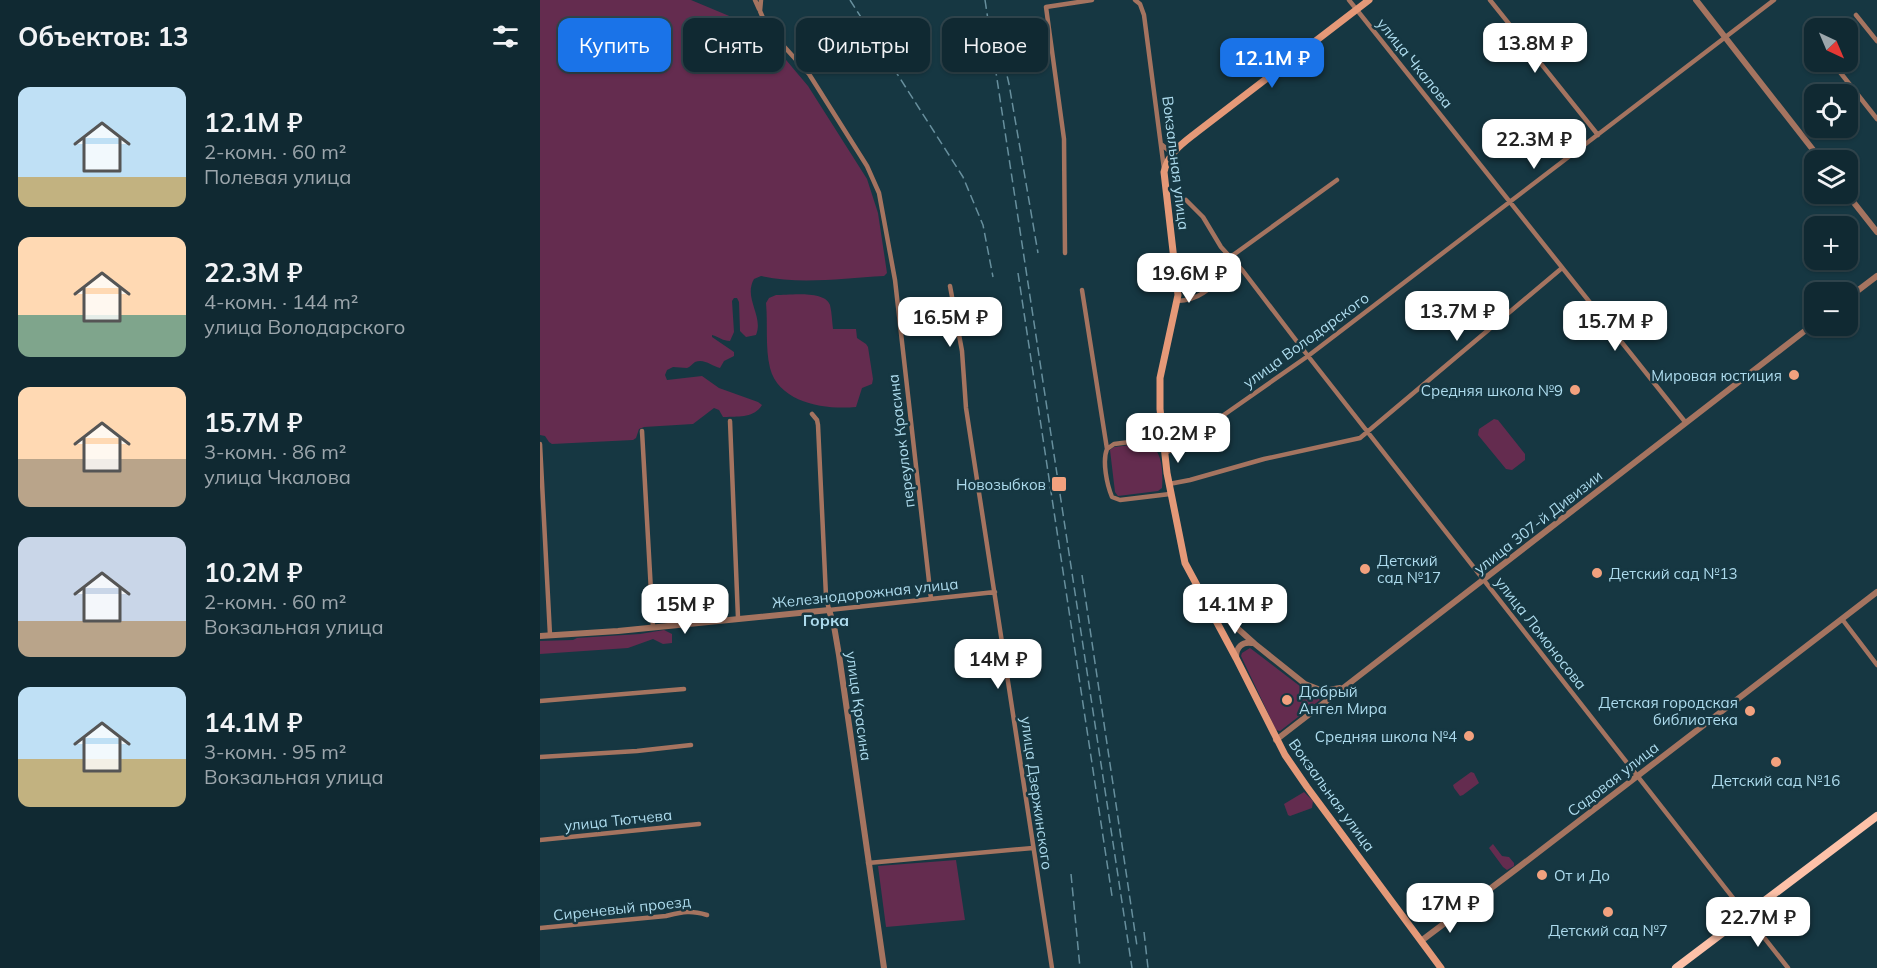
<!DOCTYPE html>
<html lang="ru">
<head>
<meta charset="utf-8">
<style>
  body { margin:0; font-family:Mulish,sans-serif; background:#19313a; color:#f1f3f6; height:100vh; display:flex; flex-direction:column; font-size:22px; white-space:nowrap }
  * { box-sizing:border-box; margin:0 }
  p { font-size:20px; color:#9ca6ac }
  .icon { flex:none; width:33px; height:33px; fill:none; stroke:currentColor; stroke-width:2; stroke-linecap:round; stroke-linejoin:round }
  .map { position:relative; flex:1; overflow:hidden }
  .drawer { display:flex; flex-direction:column; background:#102932; width:540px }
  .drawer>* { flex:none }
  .hud { position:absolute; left:18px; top:18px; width:570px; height:54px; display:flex; gap:12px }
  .needle { width:39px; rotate:136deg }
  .controls { position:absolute; left:1264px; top:18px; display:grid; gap:12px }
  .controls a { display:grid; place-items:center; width:54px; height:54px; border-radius:12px; background:#102932; box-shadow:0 2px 4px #0004,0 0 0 2px #30454d; font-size:30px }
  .price { position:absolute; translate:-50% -51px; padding:0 14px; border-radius:12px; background:#fff; color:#222; font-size:20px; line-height:39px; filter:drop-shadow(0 2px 3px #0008) }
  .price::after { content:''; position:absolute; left:50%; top:36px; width:18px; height:14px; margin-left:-9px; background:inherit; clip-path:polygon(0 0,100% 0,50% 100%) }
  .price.on { background:#1a73e8; color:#fff }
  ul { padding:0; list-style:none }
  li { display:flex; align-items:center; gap:18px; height:150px; padding:0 18px }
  li span { display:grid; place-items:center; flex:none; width:168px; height:120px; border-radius:12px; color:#555 }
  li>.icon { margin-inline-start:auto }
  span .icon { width:72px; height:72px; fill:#fffc; stroke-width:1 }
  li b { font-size:26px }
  h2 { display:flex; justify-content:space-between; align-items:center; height:72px; padding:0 18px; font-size:26px }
  .tag { padding:0 21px; border-radius:12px; background:#102932; box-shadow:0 2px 4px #0004,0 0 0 2px #30454d; font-size:21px; line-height:54px }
  .tag.on { background:#1a73e8; color:#fff }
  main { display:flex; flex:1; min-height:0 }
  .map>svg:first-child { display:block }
  .green { fill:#642c4f }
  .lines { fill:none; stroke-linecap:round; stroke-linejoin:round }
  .minor { stroke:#a57460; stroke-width:4.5 }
  .tertiary { stroke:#a57460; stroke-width:6 }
  .secondary { stroke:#e59978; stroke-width:7 }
  .primary { stroke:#fdc1a8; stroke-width:8 }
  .rail { stroke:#678f9d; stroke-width:1.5; stroke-dasharray:9 4.5; stroke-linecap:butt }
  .poi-dot { fill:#f2a17e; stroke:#163742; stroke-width:2 }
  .labels { text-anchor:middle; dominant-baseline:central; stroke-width:5; stroke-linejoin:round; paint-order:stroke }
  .street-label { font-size:15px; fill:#addbed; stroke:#163742 }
  .poi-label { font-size:15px; fill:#addbed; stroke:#163742; text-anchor:end }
  .neighbourhood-label { font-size:16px; font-weight:bold; fill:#addbed; stroke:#163742 }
</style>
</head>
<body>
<main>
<section class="drawer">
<h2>Объектов: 13<svg class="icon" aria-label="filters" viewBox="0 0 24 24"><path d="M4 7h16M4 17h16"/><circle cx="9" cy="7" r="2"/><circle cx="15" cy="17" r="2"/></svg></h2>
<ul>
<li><span style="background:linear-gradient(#bfe0f5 75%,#c2b280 0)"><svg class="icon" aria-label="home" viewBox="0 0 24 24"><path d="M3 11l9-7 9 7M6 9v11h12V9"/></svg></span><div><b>12.1M ₽</b><p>2-комн. · 60 m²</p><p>Полевая улица</p></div></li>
<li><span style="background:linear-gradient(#ffd9b3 65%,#7fa58c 0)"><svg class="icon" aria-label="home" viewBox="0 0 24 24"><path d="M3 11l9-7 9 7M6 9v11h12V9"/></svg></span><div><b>22.3M ₽</b><p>4-комн. · 144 m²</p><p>улица Володарского</p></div></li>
<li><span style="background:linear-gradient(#ffd9b3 60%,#b9a48a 0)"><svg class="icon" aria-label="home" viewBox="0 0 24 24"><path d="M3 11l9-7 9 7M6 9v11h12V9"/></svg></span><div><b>15.7M ₽</b><p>3-комн. · 86 m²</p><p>улица Чкалова</p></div></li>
<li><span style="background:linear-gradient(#c9d6e8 70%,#b9a48a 0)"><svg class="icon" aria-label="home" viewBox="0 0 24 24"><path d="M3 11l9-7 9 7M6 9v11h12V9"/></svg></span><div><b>10.2M ₽</b><p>2-комн. · 60 m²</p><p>Вокзальная улица</p></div></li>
<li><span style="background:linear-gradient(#bfe0f5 60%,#c2b280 0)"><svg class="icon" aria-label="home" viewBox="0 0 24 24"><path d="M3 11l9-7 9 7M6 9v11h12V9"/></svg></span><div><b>14.1M ₽</b><p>3-комн. · 95 m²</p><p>Вокзальная улица</p></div></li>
</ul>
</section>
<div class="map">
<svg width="1337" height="968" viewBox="0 0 1337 968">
  <rect width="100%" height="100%" fill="#163742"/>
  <path class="green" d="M0 0H151L194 18 236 48 268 86 327 179 338 213 347 273 344 276C303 278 261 285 221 276L214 279C203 298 224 316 216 335L206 337 200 331 199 302 197 298H194L192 301 194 332 190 341C183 341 179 337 172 335V337L194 352V356L184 361 180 368C172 366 164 358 155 362 152 364 150 367 147 368L133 367 127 370 125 375 127 380 162 376 179 388 218 402 222 405C214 418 200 416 187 417H183L179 410 174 408 153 424 104 427 99 429 96 438 93 440 12 444 9 442 5 436 0 435Z
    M236 295C249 295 285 290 290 305 292 313 292 322 293 329H316L317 338 326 344 328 347 333 379 332 384 322 388 316 407C285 410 239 403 230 368 225 347 228 324 226 303L229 298Z
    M954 419 958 420 985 454V460L972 470 966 469 938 435 939 429Z
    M607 443C623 449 623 473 622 488L618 491 578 496 575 492 570 450 574 447Z
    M124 630 132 634V643L123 644 113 639 88 648 0 654V641L33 640 37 638 100 634Z
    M710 648 765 690 773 692 780 700 740 731 736 730 701 656 702 653Z
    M931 772 934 773 939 783 923 795 920 796 914 788 913 785Z
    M764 792 773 801 772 808 750 816 748 815 744 804Z
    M953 844 962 856 969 857 974 863V866L967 870 963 867 949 848Z
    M416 860 425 920 346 927 338 866Z"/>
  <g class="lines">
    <path class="minor" d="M215 0 219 9
      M221 0 220 11 223 18 240 42 269 74 327 166 339 193 355 280 391 599
      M595 0 600 4 604 15 624 169
      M809 0 1146 423
      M950 0 1058 135
      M1316 15 1337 41
      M1292 62 1337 119
      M621 144 628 150 637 147
      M646 200 663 217 681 247 703 271 768 356 1248 968
      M525 253 524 139 506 7 552 0
      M689 258 797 180
      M410 286 422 351 426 408 512 968
      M542 290 567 449
      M637 301C666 300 675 281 694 263
      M272 414 277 420 278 425 286 596 289 610 455 592
      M190 421 198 618
      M102 431 113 627
      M622 438 574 444 567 449C562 461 567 485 572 497L580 500 630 494
      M0 444 10 635
      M625 453 638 447 768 356 1234 0
      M629 484 650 480 724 459 820 438 1022 268
      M1302 619 1337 665
      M0 701 144 689
      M0 757 97 751 151 745
      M0 840 159 824
      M328 863 493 848
      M0 928 126 916C143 912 150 910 167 915"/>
    <path class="tertiary" d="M1156 0 1281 160
      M1307 194 1337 232
      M1308 298 1337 276
      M668 602 715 644 765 684 783 691 800 688
      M0 636 78 631 289 610 294 626 299 655 344 968
      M696 657C696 648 702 641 712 643
      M736 740 1275 323
      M881 941 979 867 1337 592"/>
    <path class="secondary" d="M829 0 657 132C642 144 629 152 624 172L638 295 620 378V409L627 473 645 563 696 658 745 755 767 787 901 968"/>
    <path class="primary" d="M1136 968 1337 816"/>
    <path class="rail" d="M310 0 423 177 443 225 453 277
      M445 0 592 968
      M458 37 469 84 498 253
      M478 273 572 896
      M542 575 597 946
      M531 874 540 968
      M604 932 608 968"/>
  </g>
  <g class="poi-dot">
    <circle cx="1254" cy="375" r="6"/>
    <circle cx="1035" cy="390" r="6"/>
    <rect x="511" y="476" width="16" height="16" rx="3"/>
    <circle cx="825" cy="569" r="6"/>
    <circle cx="1057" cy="573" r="6"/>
    <circle cx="747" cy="700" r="6"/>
    <circle cx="1210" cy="711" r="6"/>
    <circle cx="929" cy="736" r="6"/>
    <circle cx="1236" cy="762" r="6"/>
    <circle cx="1002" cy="875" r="6"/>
    <circle cx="1068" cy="912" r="6"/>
  </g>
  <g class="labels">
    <g class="street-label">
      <text transform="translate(875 63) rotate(51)">улица Чкалова</text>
      <text transform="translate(636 163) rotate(83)">Вокзальная улица</text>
      <text transform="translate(766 340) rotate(-36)">улица Володарского</text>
      <text transform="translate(361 441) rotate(-97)">переулок Красина</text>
      <text transform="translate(998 522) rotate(-38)">улица 307-й Дивизии</text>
      <text transform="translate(325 593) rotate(-6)">Железнодорожная улица</text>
      <text transform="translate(1001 633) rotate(52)">улица Ломоносова</text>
      <text transform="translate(319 706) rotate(82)">улица Красина</text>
      <text transform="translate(1073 779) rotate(-38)">Садовая улица</text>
      <text transform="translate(497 793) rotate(82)">улица Дзержинского</text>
      <text transform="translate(792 795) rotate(54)">Вокзальная улица</text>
      <text transform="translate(78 820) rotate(-6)">улица Тютчева</text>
      <text transform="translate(82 908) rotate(-6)">Сиреневый проезд</text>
    </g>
    <g class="poi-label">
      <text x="1242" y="375">Мировая юстиция</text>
      <text x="1023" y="390">Средняя школа №9</text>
      <text x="506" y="484">Новозыбков</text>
      <text x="837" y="560" text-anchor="start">Детский<tspan x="837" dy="17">сад №17</tspan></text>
      <text x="1069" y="573" text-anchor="start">Детский сад №13</text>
      <text x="759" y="691" text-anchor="start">Добрый<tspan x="759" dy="17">Ангел Мира</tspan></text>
      <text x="1198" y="702">Детская городская<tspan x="1198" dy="17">библиотека</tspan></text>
      <text x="917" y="736">Средняя школа №4</text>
      <text x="1236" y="780" text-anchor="middle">Детский сад №16</text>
      <text x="1014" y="875" text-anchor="start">От и До</text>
      <text x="1068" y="930" text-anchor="middle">Детский сад №7</text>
    </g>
    <g class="neighbourhood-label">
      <text x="286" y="620">Горка</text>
    </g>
  </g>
</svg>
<div class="controls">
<a><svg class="needle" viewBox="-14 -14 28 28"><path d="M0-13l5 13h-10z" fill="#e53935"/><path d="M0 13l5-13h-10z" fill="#9ca6ac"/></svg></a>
<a><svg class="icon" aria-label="locate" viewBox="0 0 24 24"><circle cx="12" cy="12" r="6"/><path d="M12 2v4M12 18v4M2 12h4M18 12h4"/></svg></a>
<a><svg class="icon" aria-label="layers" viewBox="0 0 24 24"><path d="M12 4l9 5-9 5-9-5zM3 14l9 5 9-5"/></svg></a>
<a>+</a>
<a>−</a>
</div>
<b class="price" style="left:995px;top:74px">13.8M ₽</b>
<b class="price on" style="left:732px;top:89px">12.1M ₽</b>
<b class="price" style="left:994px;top:170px">22.3M ₽</b>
<b class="price" style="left:649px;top:304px">19.6M ₽</b>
<b class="price" style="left:917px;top:342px">13.7M ₽</b>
<b class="price" style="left:410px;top:348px">16.5M ₽</b>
<b class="price" style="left:1075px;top:352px">15.7M ₽</b>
<b class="price" style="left:638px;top:464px">10.2M ₽</b>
<b class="price" style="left:145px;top:635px">15M ₽</b>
<b class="price" style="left:695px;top:635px">14.1M ₽</b>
<b class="price" style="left:458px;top:690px">14M ₽</b>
<b class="price" style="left:910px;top:934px">17M ₽</b>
<b class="price" style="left:1218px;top:948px">22.7M ₽</b>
<div class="hud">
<a class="tag on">Купить</a>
<a class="tag">Снять</a>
<a class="tag">Фильтры</a>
<a class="tag">Новое</a>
</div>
</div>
</main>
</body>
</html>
